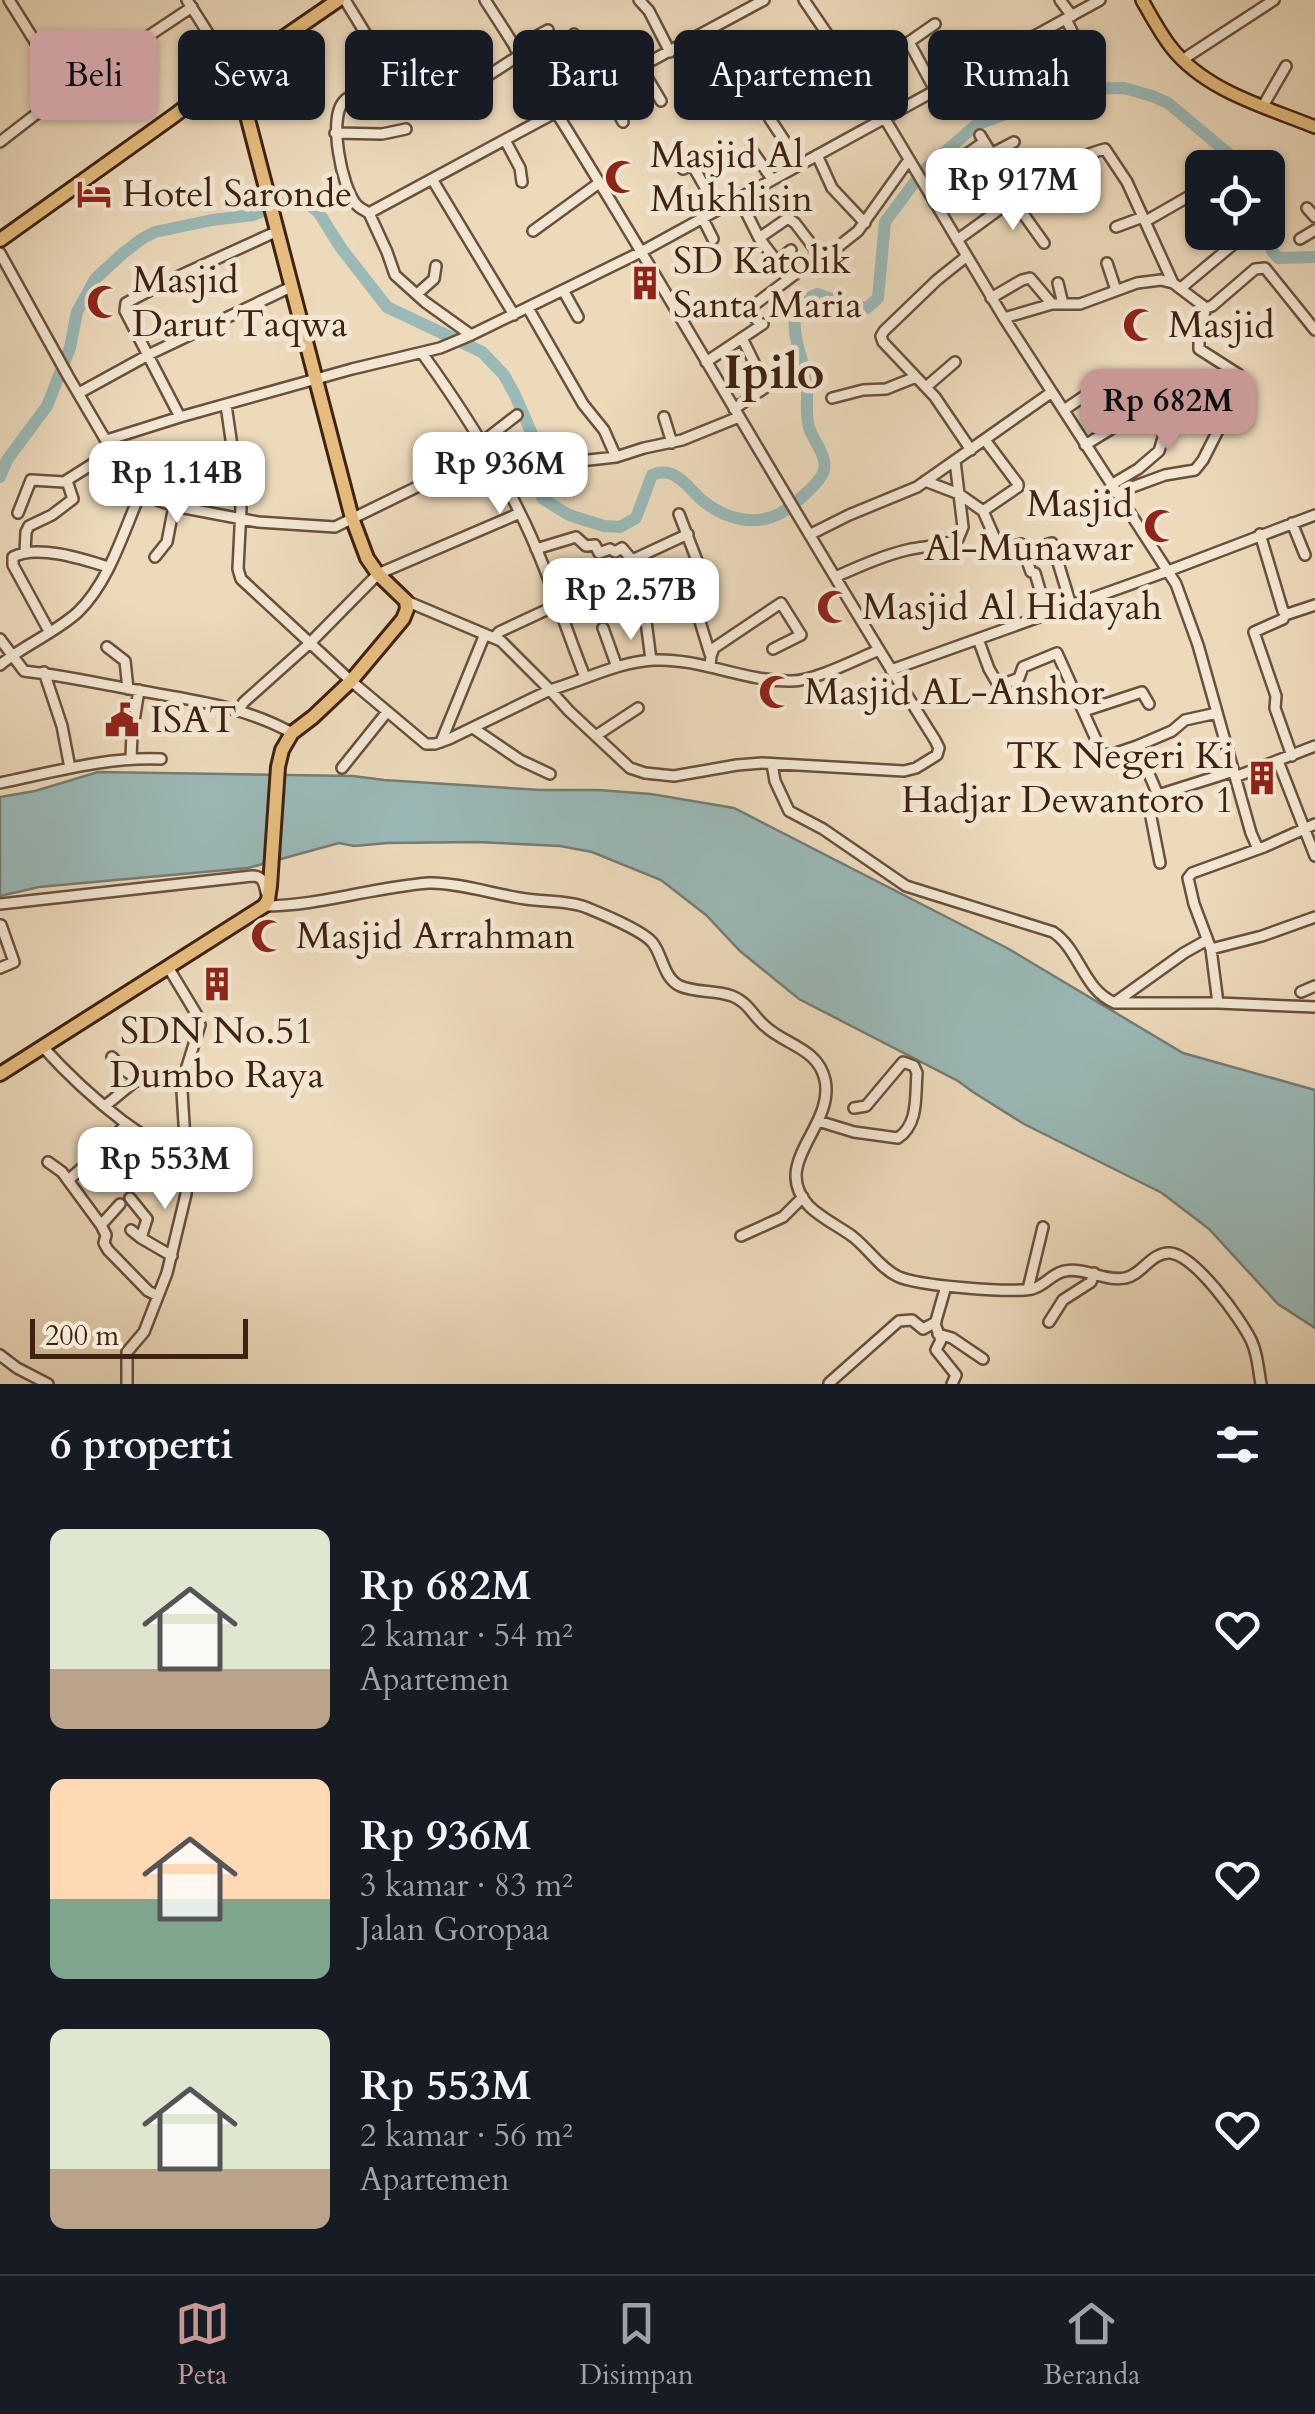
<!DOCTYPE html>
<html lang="id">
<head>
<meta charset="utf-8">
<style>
  body { margin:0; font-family:Cardo,serif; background:#20242c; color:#f1f3f6; height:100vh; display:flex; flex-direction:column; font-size:38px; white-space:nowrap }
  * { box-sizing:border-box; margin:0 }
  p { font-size:32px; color:#9ea1a6 }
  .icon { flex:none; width:55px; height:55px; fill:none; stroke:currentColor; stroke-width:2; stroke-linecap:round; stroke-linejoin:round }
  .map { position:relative; height:1384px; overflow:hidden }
  .drawer { display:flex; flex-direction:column; background:#171b24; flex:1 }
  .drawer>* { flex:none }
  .banner { position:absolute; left:30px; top:30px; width:1255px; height:90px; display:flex; gap:20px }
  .buttons { position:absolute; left:1185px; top:150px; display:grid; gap:20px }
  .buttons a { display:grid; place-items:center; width:100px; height:100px; border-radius:15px; background:#171b24; box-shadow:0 2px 8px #0004; font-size:50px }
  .scale { position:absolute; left:30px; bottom:25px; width:218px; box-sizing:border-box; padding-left:10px; border:5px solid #402212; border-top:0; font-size:28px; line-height:35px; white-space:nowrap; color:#402212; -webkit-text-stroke:8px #f3e7d3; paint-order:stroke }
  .price { position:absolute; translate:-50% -85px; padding:0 22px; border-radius:20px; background:#fff; color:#222; font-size:32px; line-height:65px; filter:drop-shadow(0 2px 5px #0008) }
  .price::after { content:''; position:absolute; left:50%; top:60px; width:30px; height:22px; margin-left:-15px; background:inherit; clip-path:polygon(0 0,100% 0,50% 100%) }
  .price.selected { background:#c59692; color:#111 }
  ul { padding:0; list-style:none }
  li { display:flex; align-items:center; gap:30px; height:250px; padding:0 50px }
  li span { display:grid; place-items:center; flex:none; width:280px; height:200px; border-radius:15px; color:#555 }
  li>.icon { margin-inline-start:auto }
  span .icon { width:120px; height:120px; fill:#fffc; stroke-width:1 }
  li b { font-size:42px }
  h2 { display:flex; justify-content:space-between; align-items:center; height:120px; padding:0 50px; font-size:42px }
  .chip { padding:0 35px; border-radius:15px; background:#171b24; box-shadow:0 2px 8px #0004; font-size:35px; line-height:90px }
  .chip.selected { background:#c59692; color:#111 }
  .tabs { display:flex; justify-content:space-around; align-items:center; height:140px; border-top:2px solid #363941; background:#171b24; font-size:28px; color:#9ea1a6 }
  .tabs a { display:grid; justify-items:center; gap:5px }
  .tabs .selected { color:#c59692 }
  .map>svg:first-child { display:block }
  .water { fill:#9ab9b7; stroke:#767d75; stroke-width:2.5 }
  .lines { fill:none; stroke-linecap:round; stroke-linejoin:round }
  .river { stroke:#9ab9b7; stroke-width:12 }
  .minor-casing { stroke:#6b503c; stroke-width:14 }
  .major-casing { stroke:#402212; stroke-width:16 }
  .highway-casing { stroke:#402212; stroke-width:18 }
  .minor { stroke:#f3e7d3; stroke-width:9 }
  .major { stroke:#e6bd7e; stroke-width:11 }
  .highway { stroke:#e6bd7e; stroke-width:12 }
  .labels { text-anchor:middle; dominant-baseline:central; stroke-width:10; stroke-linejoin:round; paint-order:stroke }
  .poi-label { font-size:38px; fill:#402212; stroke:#f3e7d3; text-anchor:start }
  .district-label { font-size:48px; font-weight:bold; fill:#402212; stroke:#f3e7d3 }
</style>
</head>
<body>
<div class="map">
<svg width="1315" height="1384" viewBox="0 0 1315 1384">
  <rect width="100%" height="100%" fill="#ecdabb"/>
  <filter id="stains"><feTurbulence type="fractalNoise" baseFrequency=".002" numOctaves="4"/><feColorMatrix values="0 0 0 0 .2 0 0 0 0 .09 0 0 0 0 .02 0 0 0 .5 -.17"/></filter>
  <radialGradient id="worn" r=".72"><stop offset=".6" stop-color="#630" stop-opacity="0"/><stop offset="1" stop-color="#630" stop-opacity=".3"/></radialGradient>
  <path class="water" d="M98 772 353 776 384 780 541 790H598L651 794 734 808 1007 948 1183 1053 1315 1090V1328L1278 1304 1209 1229 1162 1193 1024 1124 973 1092 958 1081 799 999 740 951 706 915 661 880 592 852 560 846 477 842 388 843 354 846 339 843 248 868 39 887 0 896V797L35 791Z"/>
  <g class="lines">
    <path class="river" d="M1266 232 1272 251 1278 258 1315 257
      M0 477 7 460 47 406 70 348 77 312 95 279 122 254 143 238 155 232 212 220 253 215 299 196 319 213 341 248 387 307 482 352 504 375 515 395 534 439 537 458 536 485 543 499 569 515 604 526 620 527 636 518 652 475C675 465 688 488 703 501 725 519 755 527 781 513 792 506 821 483 824 470 827 456 814 441 809 428 805 413 808 397 807 382 803 352 776 310 817 294L853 306 867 308 878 298 885 222 923 171 976 125 1072 89 1124 88 1152 96 1168 103 1229 154 1241 168"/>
    <g class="minor-casing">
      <path id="minor" d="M9 0 66 91
        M187 0 232 71
        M345 0 378 54 389 82C376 87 356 91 345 100 327 116 342 188 356 204 359 208 364 210 369 213L764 0
        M639 0 649 11 670 52
        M804 0 885 119 1004 318 1176 584 1198 645 1251 833 1258 849
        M1060 0 1072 16
        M1066 19 1082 52 1086 56 1093 57
        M935 24 909 42 935 90
        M574 34 601 89
        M515 48 548 30
        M1182 60 1274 0
        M847 66 874 50
        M637 70 641 79H648L661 101
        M387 75 410 68
        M389 82 395 100 400 101 411 98 415 90 445 78 468 85 475 84 520 55
        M613 82 617 90 610 98 623 122
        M1263 106 1286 66
        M783 109 773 114 770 119 800 164
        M335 133 382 134 406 129
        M980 135 1018 197
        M505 140 520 168 522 182
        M0 142 66 91 192 7
        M751 149 772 179
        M991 154 1014 142
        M817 155 832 188 865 223
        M683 169 690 166 694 168 718 210
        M432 179 514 315
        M739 198 759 238 775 259 769 264
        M1014 201 1044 243
        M934 202 957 161 984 142
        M1307 208 1315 217
        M369 213 387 252 395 275 425 302 471 335
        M702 217 713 239
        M1146 221 1193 194
        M1116 227 1143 217
        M533 231 599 183
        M759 238 788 218 795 223 818 253 829 254 858 231 908 161
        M1300 239 1315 230
        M957 240C998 212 1059 160 1105 149L1127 182 1173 283 1206 308 1212 306 1255 269 1265 268 1315 330
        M0 253 68 376 132 485 140 494 174 506 258 522 335 527 425 483 485 449
        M967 256 937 280 884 331 881 336 883 342 935 397 971 450
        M775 259 781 258 791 250
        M1107 263 1116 290
        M1058 283 1063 304
        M1181 288 1248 232
        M563 290 578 317
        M417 294 434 279 436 266
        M991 298 1022 280 1030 278 1052 304
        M528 308 583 404 604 430 616 457 644 448 682 440 739 417
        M1004 318 1052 304H1080L1137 283 1161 280 1173 283
        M761 325 750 312V308L794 275 818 253
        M422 353C458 403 492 455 519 511 546 564 563 622 585 677
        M706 362 763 324
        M926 387 955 362
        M79 393 150 354 291 287
        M832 398 863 390 886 389 916 377
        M226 405 241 508 238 569 241 579 351 681 426 744H435L449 739 550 690 569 711 630 768 645 773 674 776 737 765 762 763 904 771 916 768 937 755 939 748 935 740C781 496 642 242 485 0
        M734 409 766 387 742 338
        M1064 410 1099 386
        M180 417 125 311 126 303 168 281 271 234
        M664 417 672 443
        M107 440 180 417 352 369 440 348 471 335 641 252 1100 0
        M481 443 517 415
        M1085 445 1116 426 1117 418
        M580 461 616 457
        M925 481 959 494 983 511 997 543 1007 548 1021 544 1031 572 1035 573 1047 614
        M1111 485 1138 469 1159 451 1181 380
        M1116 493 1165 475 1195 470 1203 460 1242 383 1238 374 1199 349V332L1206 308
        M983 511 1018 487V484L985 440
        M18 513 31 480 64 482 113 451
        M679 514 701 571V574L689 586 710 654
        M1292 523 1305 555
        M811 534 849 515 917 487 1052 392
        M1260 534 1283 611 1288 614 1315 605
        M536 549 576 537 586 546 595 545 599 553 610 549 615 552 622 548 632 560 688 534
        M1024 551 1052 543 1071 605
        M25 552 26 532 29 526 52 515 73 499 67 481
        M155 557 167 542 174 506
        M835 577C860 566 884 555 911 549 927 546 943 546 958 539L963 527 955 461
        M637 590 643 598 651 660
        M406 601 501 641 550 690C585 680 617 662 654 660 701 658 745 682 792 681 814 681 857 659 879 650
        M1286 613 1283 619 1254 632 1276 696 1275 708 1292 756
        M603 628 617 667
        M49 631 13 565V557C37 544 83 559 108 567
        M495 637 499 632 557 605
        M0 639 24 671C58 675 92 682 125 688 183 699 240 704 292 733
        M978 639 989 669 999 686 1019 678 1023 667 1057 653 1102 753 1110 755 1137 746 1158 795 1234 771
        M107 647 125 661 128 689
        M0 665C24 645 55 633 78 612 109 582 123 533 140 494
        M710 666 711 656 714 648 781 603 801 635 773 649
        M891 670 1168 571 1315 515
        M44 672 62 726 70 768
        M241 710 240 708 244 702 310 643 378 574 520 513
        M1084 711 1142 692 1149 704
        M473 728 520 760 550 774
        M597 735 638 708
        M441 742 485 634
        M1137 746 1172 731 1185 720 1217 713
        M131 758 132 734 139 690
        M1278 761 1315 856
        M772 764 775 781 789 811 823 829 906 886 1053 932C1080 950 1083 990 1115 1003H1218
        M342 768 387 712
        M1235 777 1315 746
        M0 783C54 772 105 757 161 759
        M1315 824 1264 847 1192 873 1188 878 1194 904 1211 949 1218 1003 1315 1007
        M1160 863 1150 812 1158 804 1160 795
        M0 904 252 876C263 876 264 883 266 892
        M264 906C320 906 373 887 429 883 456 882 497 895 526 899 545 902 567 900 585 907 602 914 640 929 652 942 663 955 663 978 680 986 696 993 715 990 732 996 748 1002 753 1016 765 1026 785 1045 818 1048 825 1080 835 1127 769 1163 809 1206 821 1218 838 1226 852 1236 868 1248 879 1267 897 1276 916 1286 1011 1293 1032 1289 1045 1286 1052 1273 1065 1271 1085 1267 1105 1282 1125 1278 1142 1275 1151 1252 1170 1253 1195 1255 1240 1318 1251 1340 1258 1354 1258 1369 1261 1384
        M1211 949 1262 936 1315 917
        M168 967 197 1015 200 1025 184 1076 182 1091 187 1172
        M0 968 14 962 1 925
        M1301 992 1315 986
        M1117 1001 1184 953 1207 940
        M42 1046C67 1074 94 1099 124 1122 146 1138 169 1151 187 1172L186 1194 167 1273 144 1332 127 1352V1384
        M112 1057 123 1069 137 1079
        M105 1106 139 1078 148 1085
        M818 1121 854 1132 898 1138C919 1124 915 1096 917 1073L914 1066 903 1062 866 1106 854 1108
        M48 1162 62 1172 101 1225 120 1204
        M68 1180C91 1162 106 1143 127 1124
        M130 1198 147 1219 141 1238
        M101 1225 106 1235 104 1243 108 1250 148 1291 158 1296
        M131 1230 141 1238 172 1256
        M741 1236 783 1217 803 1197
        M946 1286 935 1324 941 1340 936 1350 956 1375 952 1384
        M1028 1289 1043 1227
        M1049 1322 1063 1300 1091 1282 1094 1273
        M938 1334 952 1338 983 1359
        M0 1355 17 1368 48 1384
        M829 1383 899 1321 912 1320 923 1329 936 1322"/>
    </g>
    <g class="major-casing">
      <path id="major" d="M1142 0C1151 16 1160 33 1171 47 1205 91 1266 107 1315 127"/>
    </g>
    <g class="highway-casing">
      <path id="highway" d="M235 68 241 71 277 42 338 0
        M235 68V63L261 44
        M0 240 175 115 235 68
        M0 1074 264 906 268 900 270 886 278 767 282 750 292 733 313 717 351 681 403 619 407 609 406 601 378 574 367 558 352 518 238 81 232 71"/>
    </g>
    <use href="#minor" class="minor"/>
    <use href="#major" class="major"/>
    <use href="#highway" class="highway"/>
  </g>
  <defs>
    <g id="mosque-bare" transform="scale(2.7)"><path d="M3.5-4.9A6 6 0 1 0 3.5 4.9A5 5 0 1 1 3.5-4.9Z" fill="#8f2418" stroke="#f3e7d3" stroke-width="2.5" paint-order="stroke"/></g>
    <g id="hotel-bare" transform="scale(2.7)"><path d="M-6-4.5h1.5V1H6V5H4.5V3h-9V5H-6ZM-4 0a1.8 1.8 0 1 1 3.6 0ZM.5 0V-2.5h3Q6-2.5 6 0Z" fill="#8f2418" stroke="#f3e7d3" stroke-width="2.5" paint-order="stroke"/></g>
    <g id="building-bare" transform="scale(2.7)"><path d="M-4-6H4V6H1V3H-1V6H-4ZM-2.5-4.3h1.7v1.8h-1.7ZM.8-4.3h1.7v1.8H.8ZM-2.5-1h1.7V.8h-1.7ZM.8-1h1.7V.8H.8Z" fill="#8f2418" stroke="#f3e7d3" stroke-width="2.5" paint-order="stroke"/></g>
    <g id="civic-bare" transform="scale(2.7)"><path d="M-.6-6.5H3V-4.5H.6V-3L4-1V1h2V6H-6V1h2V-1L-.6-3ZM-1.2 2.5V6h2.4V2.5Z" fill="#8f2418" stroke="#f3e7d3" stroke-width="2.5" paint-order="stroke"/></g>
  </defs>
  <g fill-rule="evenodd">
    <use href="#mosque-bare" x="622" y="177"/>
    <use href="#hotel-bare" x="94" y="194"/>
    <use href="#building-bare" x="645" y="283"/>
    <use href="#mosque-bare" x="104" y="302"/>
    <use href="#mosque-bare" x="1140" y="325"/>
    <use href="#mosque-bare" x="1161" y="526"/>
    <use href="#mosque-bare" x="834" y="607"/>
    <use href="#mosque-bare" x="776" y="692"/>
    <use href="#civic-bare" x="122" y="720"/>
    <use href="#building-bare" x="1262" y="778"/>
    <use href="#mosque-bare" x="268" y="936"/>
    <use href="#building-bare" x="217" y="984"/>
  </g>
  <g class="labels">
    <g class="poi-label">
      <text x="650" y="155">Masjid Al<tspan x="650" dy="44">Mukhlisin</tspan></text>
      <text x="122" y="194">Hotel Saronde</text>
      <text x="673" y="261">SD Katolik<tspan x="673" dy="44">Santa Maria</tspan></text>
      <text x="132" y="280">Masjid<tspan x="132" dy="44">Darut Taqwa</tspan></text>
      <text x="1168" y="325">Masjid</text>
      <text x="1133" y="504" text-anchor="end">Masjid<tspan x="1133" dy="44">Al-Munawar</tspan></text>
      <text x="862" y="607">Masjid Al Hidayah</text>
      <text x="804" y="692">Masjid AL-Anshor</text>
      <text x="150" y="720">ISAT</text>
      <text x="1234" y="756" text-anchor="end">TK Negeri Ki<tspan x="1234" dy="44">Hadjar Dewantoro 1</tspan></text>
      <text x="296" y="936">Masjid Arrahman</text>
      <text x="217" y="1031" text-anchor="middle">SDN No.51<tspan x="217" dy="44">Dumbo Raya</tspan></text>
    </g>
    <g class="district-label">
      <text x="774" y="372">Ipilo</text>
    </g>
  </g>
  <rect width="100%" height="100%" filter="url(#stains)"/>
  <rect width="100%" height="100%" fill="url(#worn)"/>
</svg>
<div class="buttons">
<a><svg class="icon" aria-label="locate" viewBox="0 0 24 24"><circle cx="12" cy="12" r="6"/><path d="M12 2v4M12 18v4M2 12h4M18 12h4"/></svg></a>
</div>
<div class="scale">200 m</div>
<b class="price" style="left:1013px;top:233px">Rp 917M</b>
<b class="price selected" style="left:1168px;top:454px">Rp 682M</b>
<b class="price" style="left:500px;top:517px">Rp 936M</b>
<b class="price" style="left:177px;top:526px">Rp 1.14B</b>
<b class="price" style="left:631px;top:643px">Rp 2.57B</b>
<b class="price" style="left:165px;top:1212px">Rp 553M</b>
<div class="banner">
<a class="chip selected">Beli</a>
<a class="chip">Sewa</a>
<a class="chip">Filter</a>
<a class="chip">Baru</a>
<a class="chip">Apartemen</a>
<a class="chip">Rumah</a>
</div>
</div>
<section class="drawer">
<h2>6 properti<svg class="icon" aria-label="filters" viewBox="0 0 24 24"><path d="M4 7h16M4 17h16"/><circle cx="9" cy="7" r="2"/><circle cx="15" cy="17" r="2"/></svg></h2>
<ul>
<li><span style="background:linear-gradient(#dfe7d0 70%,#b9a48a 0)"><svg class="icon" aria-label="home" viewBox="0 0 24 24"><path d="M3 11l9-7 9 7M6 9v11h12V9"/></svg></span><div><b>Rp 682M</b><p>2 kamar · 54 m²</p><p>Apartemen</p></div><svg class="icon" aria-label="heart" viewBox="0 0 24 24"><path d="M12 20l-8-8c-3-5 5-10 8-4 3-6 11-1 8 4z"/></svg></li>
<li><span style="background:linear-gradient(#ffd9b3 60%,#7fa58c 0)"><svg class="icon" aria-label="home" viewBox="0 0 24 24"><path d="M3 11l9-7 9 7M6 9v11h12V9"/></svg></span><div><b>Rp 936M</b><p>3 kamar · 83 m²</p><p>Jalan Goropaa</p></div><svg class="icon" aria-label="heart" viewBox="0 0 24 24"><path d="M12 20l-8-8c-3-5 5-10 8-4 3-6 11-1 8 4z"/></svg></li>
<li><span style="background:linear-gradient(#dfe7d0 70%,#b9a48a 0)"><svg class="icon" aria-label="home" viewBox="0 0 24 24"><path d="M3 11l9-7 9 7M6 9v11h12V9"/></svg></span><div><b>Rp 553M</b><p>2 kamar · 56 m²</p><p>Apartemen</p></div><svg class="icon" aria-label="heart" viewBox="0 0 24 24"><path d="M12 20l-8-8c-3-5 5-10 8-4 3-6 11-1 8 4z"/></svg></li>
</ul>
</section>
<nav class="tabs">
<a class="selected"><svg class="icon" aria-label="map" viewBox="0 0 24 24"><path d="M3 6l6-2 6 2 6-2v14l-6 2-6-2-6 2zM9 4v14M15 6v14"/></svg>Peta</a>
<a><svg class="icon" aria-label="saved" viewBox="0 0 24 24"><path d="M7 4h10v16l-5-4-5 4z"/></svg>Disimpan</a>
<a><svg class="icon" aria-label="home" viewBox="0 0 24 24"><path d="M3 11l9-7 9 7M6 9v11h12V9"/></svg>Beranda</a>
</nav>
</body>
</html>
